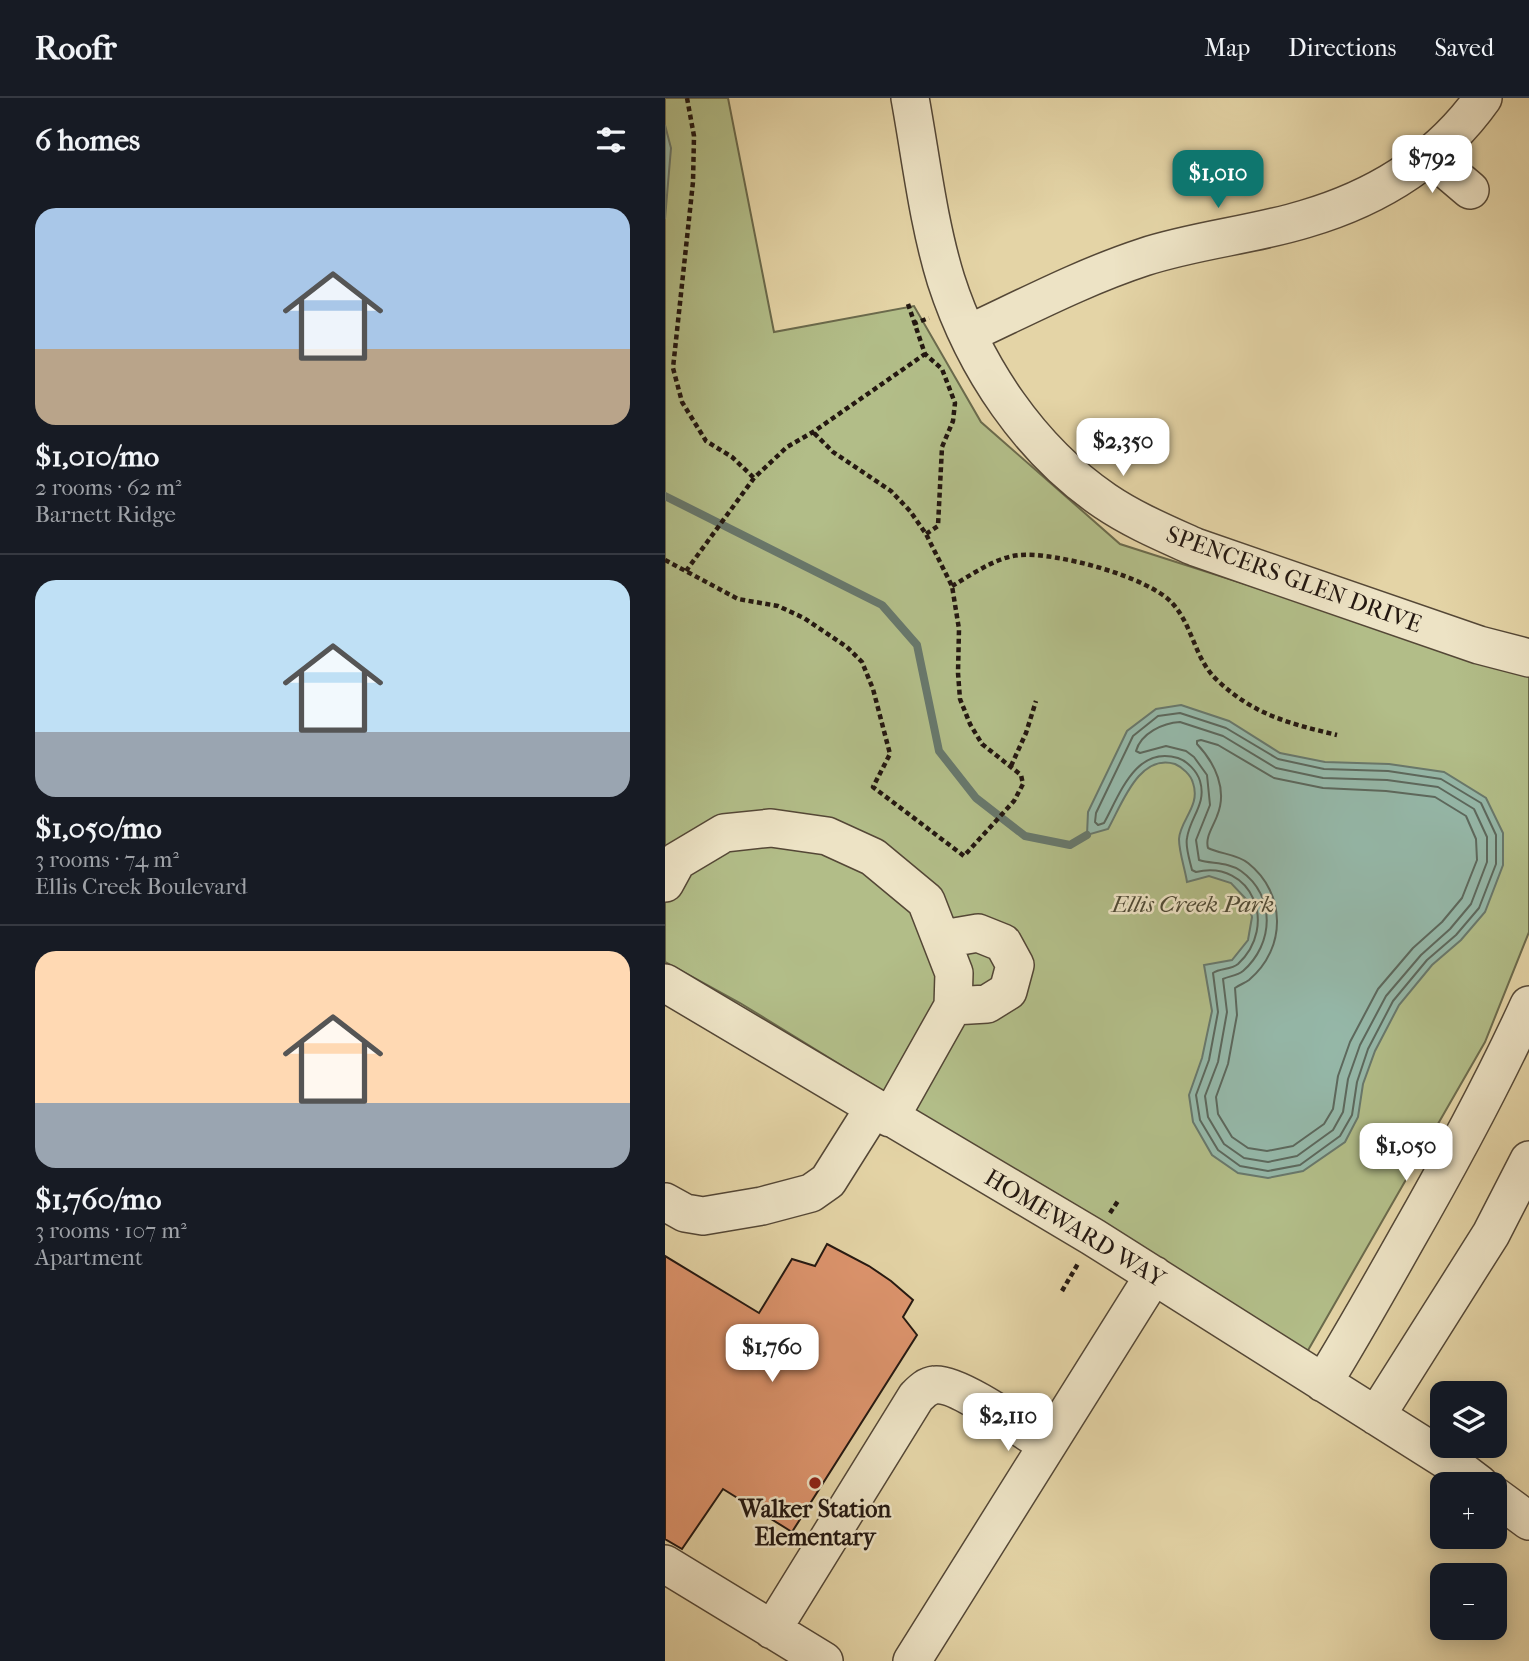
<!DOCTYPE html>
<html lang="en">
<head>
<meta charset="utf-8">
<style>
  body { margin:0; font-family:"IM FELL French Canon",serif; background:#20242c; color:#f1f3f6; height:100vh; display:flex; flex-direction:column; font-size:26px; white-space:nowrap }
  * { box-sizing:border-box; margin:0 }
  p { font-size:23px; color:#9ea1a6 }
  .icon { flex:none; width:38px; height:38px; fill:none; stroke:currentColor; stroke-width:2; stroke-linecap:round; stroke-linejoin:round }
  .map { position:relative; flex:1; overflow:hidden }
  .details { display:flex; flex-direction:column; background:#171b24; width:665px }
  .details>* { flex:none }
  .tools { position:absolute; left:765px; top:1283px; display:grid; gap:14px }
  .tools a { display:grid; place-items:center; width:77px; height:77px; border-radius:14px; background:#171b24; box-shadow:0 4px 18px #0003; font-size:35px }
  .price { position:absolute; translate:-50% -60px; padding:0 16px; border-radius:14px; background:#fff; color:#222; font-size:23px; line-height:46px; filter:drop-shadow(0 2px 4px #0008) }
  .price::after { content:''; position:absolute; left:50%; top:42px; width:21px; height:16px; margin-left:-10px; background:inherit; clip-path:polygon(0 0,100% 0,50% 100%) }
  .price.current { background:#0f766e; color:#fff }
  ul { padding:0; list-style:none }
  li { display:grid; align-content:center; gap:14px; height:371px; padding:0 35px }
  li+li { border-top:2px solid #363941 }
  li span { display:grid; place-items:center; height:217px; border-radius:21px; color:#555 }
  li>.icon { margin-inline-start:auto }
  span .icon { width:126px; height:126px; fill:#fffc; stroke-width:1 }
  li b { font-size:30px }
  h2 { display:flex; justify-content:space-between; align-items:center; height:84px; padding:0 35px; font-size:30px }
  header { display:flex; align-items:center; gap:42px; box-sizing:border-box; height:98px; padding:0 35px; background:#171b24; border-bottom:2px solid #363941 }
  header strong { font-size:33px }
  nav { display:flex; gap:38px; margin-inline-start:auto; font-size:24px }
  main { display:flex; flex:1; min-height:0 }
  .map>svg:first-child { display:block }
  .green { fill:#b2bd88; stroke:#6b6a4c; stroke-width:2 }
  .water { fill:#95b8a9; stroke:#68786c; stroke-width:2 }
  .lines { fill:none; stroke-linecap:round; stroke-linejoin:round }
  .shore { stroke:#5c685d; stroke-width:2 }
  .stream { stroke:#68786c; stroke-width:8 }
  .building { fill:#dd946d; stroke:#241811; stroke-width:2 }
  .minor-casing { stroke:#544736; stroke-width:40 }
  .path { stroke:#241811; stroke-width:4.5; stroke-dasharray:5 3.5; stroke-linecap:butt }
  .minor { stroke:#ede3c5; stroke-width:37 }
  .poi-dot { fill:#8f2418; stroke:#ede3c5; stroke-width:2.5 }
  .labels { text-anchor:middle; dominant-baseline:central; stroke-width:5; stroke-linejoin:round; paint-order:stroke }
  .street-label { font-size:24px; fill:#241811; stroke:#ede3c5 }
  .park-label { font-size:24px; font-style:italic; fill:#4f4a35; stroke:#ede3c5 }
  .poi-label { font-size:24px; font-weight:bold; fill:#241811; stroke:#ede3c5 }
</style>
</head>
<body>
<header>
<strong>Roofr</strong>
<nav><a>Map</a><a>Directions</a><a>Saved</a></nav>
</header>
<main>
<section class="details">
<h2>6 homes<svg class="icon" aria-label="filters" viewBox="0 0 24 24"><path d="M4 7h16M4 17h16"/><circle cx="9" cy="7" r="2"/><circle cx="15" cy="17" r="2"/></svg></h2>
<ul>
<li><span style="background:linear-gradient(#a9c7e8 65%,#b9a48a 0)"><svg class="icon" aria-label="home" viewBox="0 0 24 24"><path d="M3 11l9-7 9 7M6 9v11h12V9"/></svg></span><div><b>$1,010/mo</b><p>2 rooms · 62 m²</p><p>Barnett Ridge</p></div></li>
<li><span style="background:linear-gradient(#bfe0f5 70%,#9aa5b1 0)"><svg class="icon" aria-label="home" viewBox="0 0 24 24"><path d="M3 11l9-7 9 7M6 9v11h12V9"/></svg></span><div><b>$1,050/mo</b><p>3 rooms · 74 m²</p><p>Ellis Creek Boulevard</p></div></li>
<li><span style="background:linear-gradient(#ffd9b3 70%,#9aa5b1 0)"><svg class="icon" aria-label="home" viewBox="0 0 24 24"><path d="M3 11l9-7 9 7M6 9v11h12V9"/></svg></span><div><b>$1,760/mo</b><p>3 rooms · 107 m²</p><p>Apartment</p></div></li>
</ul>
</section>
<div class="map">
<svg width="864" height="1563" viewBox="0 0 864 1563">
  <rect width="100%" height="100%" fill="#e4d4a6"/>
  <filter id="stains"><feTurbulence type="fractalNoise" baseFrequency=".00286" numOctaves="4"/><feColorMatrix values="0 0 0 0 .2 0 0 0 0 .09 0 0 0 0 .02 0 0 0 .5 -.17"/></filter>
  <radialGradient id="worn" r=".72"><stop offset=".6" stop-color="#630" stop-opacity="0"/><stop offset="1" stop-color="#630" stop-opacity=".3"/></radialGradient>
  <path class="green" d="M0 0H63L109 234 249 208 316 324 455 446 864 577V834L820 944 642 1254 75 905 0 864Z"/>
  <path class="water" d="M0 27 6 50 0 121Z
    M516 607 564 623 615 655 660 664 724 666 779 674 821 700 838 735V767L820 814 796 842 767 867 734 907 710 953 698 986 693 1019 680 1044 638 1073 603 1080 573 1075 547 1057 528 1024 524 997 537 960 547 913 539 867 567 862 583 842 587 819 582 802 566 785 544 778 522 784C520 771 514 754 514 741 515 722 536 708 528 685 526 677 517 669 510 666 474 655 457 706 443 731L422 737 423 714 462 633 491 611Z"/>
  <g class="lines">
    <path class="shore" d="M515 615 561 630 613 661 659 671 723 673 776 681 816 705 831 737V766L814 810 791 837 762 862 728 903 703 951 692 984 687 1017 675 1038 635 1067 603 1073 575 1068 553 1052 535 1022 531 997 544 962 553 914 548 875C555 870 566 872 573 866 614 828 587 761 531 774L527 772C525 763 520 749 522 740 525 719 542 706 535 683 532 673 522 663 513 660 471 647 455 696 439 725L433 727 430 724 431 715 468 638 493 618Z
      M515 624 558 638 611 670 658 680 722 682 773 689 809 711 822 739V764L806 806 785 831 756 857 721 898 695 947 683 981 678 1014 668 1032 632 1058 603 1064 579 1060 559 1046 543 1019 540 998 553 964 562 914 558 881C564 878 572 878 578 873 609 846 611 798 576 773 564 764 546 766 534 762L531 742 545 707 542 677 529 659 521 653 501 648 475 655 471 653C476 635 498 625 515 624Z
      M536 642 553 647 609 680 658 690 721 693 770 699 801 718 811 741 812 762 797 800 777 824 748 850 713 891 685 944 673 978 668 1011 659 1026 628 1048 602 1053 583 1050 567 1039 553 1016 551 999 563 966 572 917 570 890C574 887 580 885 584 882 622 850 621 795 583 765 572 756 555 756 543 750 540 739 548 729 552 718 563 692 550 665 532 646V643Z"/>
    <path class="stream" d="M0 398 217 507 252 547 274 653 311 700 360 738 405 747 422 737"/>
  </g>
  <path class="building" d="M162 1146 204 1168 226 1183 248 1202 238 1219 252 1237 127 1434 58 1391 17 1451 0 1441V1158L94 1215 127 1161 150 1168Z"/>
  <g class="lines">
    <g class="minor-casing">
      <path id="minor" d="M245 0C256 60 263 124 281 182 309 269 365 352 440 403 468 422 499 435 530 449L814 547 864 560
        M765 58 805 92
        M303 236C361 209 418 179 479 159 531 142 588 137 640 121 712 100 774 62 818 0
        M0 785 12 763 59 735 106 730 162 738 208 759 261 803 289 875 288 908 225 1020
        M278 841 313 835 338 845 350 867 343 893 322 906 288 908
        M0 885 428 1139 789 1367 814 1386
        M0 1104 20 1115 38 1118 97 1108 146 1095 163 1083 209 1010
        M658 1285C687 1238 714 1190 741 1142 785 1065 827 988 864 907
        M711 1318 826 1136 864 1062
        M830 1398 864 1423
        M0 1466 159 1563
        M107 1532 251 1299C256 1294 261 1288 270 1287 292 1284 360 1333 382 1347
        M247 1563 489 1177"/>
    </g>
    <path class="path" d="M22 0 29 38 28 84 8 270 17 304 41 343 67 359 89 380
      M243 206 260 256 277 271 290 305 288 323 277 349 273 428 261 436
      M248 226 264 220
      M0 462 73 501 113 508 139 520 182 549 197 564 208 591 225 656 208 689 299 758 349 703 358 686 356 677 317 646 305 626 295 601 293 575 294 531 287 488 261 436 245 413 226 393 168 354 148 334
      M21 473 89 380 122 349 148 334 260 256
      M287 488C308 476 331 459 355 457 391 454 485 479 508 506 529 530 529 561 553 583 589 617 626 626 672 637
      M346 668 361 635 371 603
      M445 1115 453 1103
      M397 1193 414 1164"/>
    <use href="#minor" class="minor"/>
  </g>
  <circle class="poi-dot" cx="150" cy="1385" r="7"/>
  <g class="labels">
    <g class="street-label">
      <text transform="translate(629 481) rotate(20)">SPENCERS GLEN DRIVE</text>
      <text transform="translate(410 1130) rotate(31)">HOMEWARD WAY</text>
    </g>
    <g class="park-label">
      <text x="528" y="806">Ellis Creek Park</text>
    </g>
    <g class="poi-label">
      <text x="150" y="1411">Walker Station<tspan x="150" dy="28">Elementary</tspan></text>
    </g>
  </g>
  <rect width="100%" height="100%" filter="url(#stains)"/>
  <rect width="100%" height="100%" fill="url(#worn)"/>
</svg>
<div class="tools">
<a><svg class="icon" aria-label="layers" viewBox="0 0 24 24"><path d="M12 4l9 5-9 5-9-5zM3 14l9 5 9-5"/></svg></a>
<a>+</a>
<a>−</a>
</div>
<b class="price" style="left:767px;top:97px">$792</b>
<b class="price current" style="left:553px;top:112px">$1,010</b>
<b class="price" style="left:458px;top:380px">$2,350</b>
<b class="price" style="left:741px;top:1085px">$1,050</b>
<b class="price" style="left:107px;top:1286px">$1,760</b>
<b class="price" style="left:343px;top:1355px">$2,110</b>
</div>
</main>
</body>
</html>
